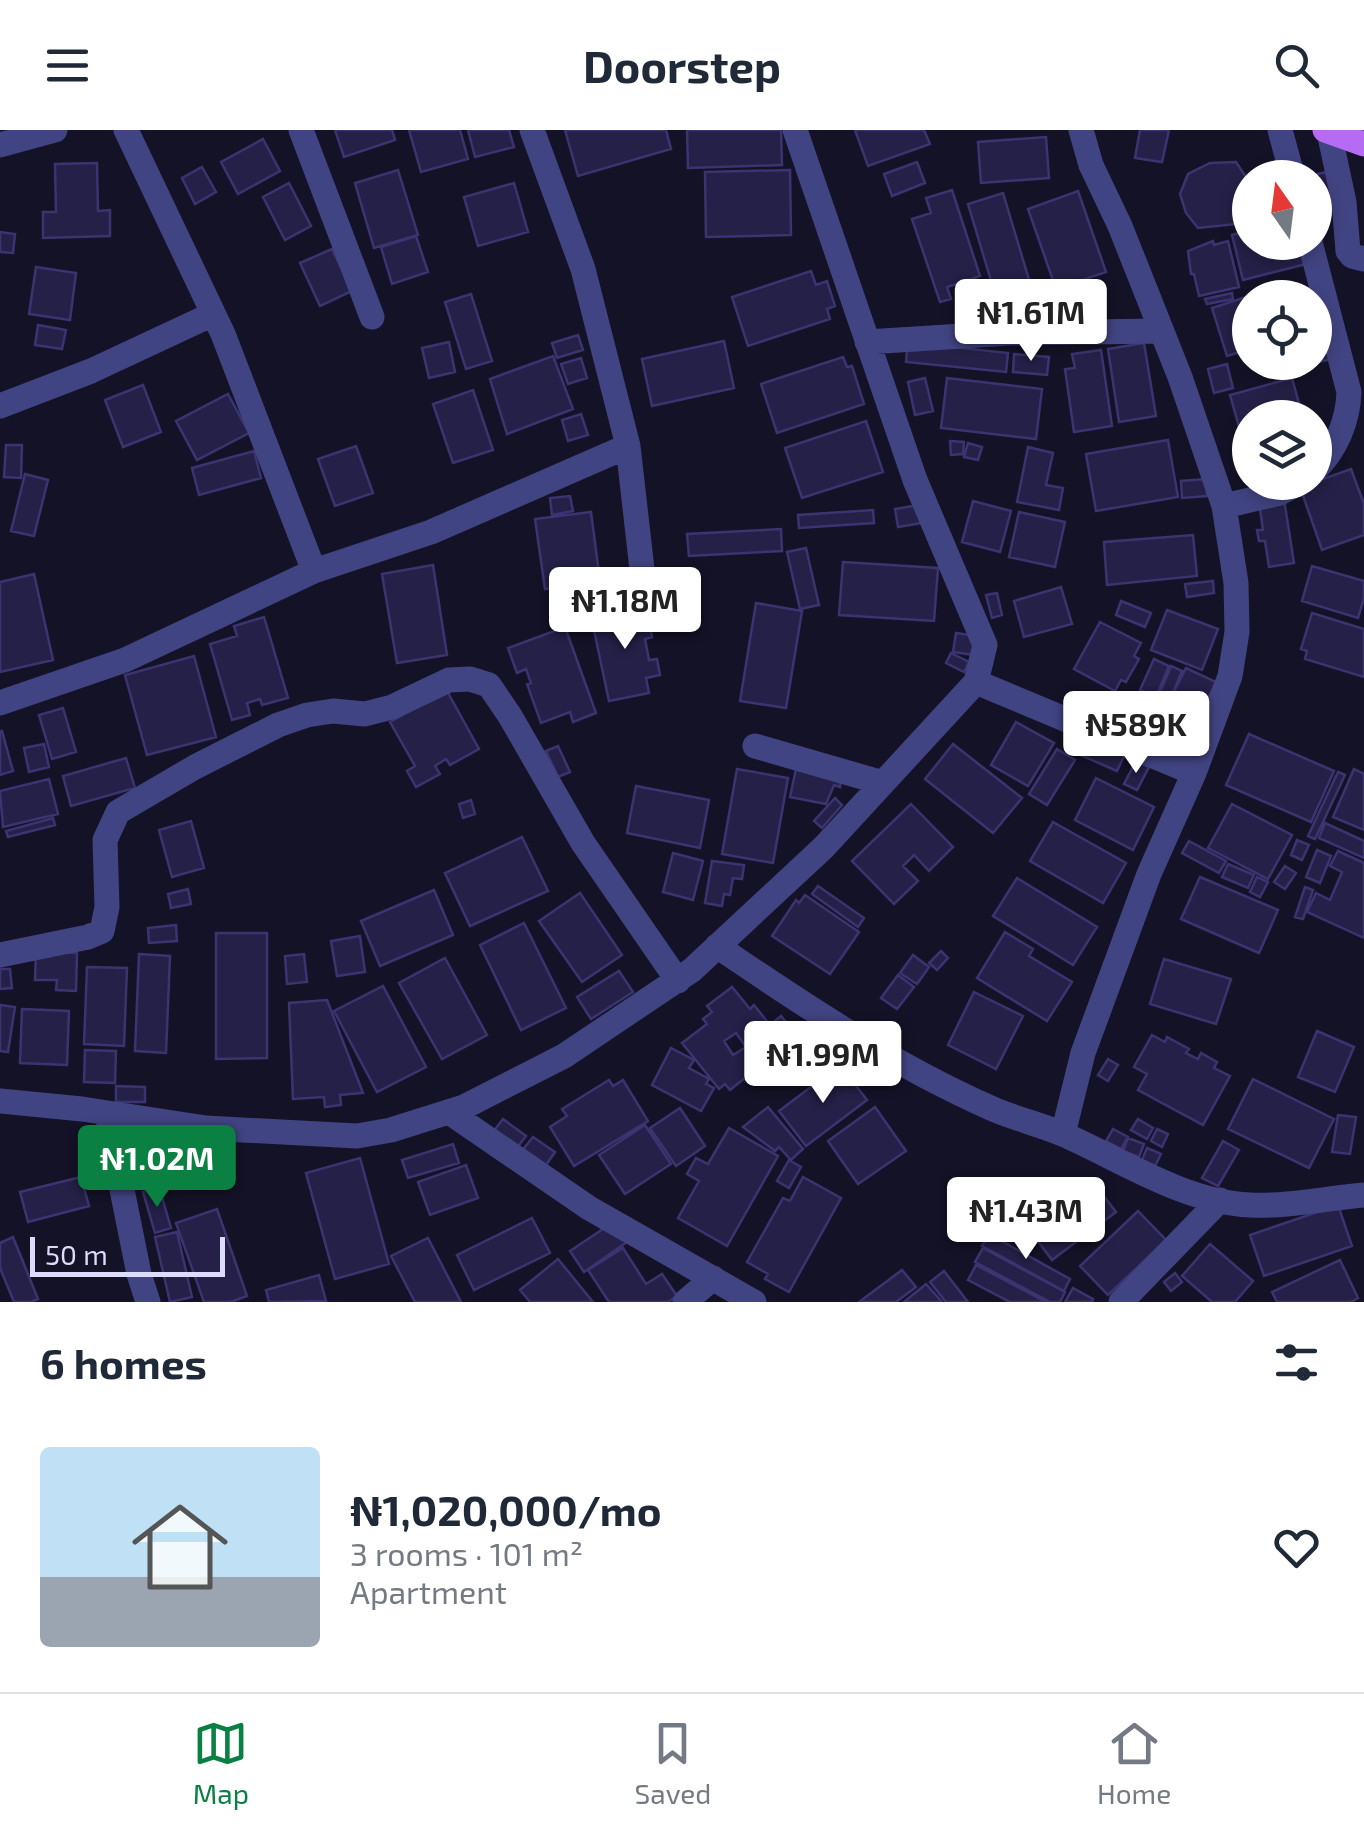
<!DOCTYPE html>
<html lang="en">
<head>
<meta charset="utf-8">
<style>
  body { margin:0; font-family:"Exo 2",sans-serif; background:#f2f2f3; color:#1f2937; height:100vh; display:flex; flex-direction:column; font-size:38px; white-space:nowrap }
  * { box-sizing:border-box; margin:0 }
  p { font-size:32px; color:#747a83 }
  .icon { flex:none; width:55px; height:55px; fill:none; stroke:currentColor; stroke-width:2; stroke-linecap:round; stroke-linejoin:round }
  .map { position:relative; height:1172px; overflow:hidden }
  .side { display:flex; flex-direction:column; background:#fff; flex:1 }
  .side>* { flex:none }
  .needle { width:65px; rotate:346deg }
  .fabs { position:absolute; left:1232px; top:30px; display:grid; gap:20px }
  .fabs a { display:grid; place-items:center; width:100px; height:100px; border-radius:50%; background:#fff; box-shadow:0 5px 15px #0003; font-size:50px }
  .scale { position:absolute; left:30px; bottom:25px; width:195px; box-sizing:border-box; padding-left:10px; border:5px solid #dcdbfc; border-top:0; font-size:28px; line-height:35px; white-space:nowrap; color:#dcdbfc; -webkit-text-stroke:8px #141227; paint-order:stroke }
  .price { position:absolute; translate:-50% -85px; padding:0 22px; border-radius:10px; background:#fff; color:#222; font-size:32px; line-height:65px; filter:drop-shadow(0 2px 5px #0008) }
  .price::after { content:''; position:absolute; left:50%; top:60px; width:30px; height:22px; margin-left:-15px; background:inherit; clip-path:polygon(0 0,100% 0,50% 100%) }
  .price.current { background:#0b8043; color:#fff }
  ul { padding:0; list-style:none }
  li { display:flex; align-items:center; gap:30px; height:250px; padding:0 40px }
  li+li { border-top:2px solid #e0e1e3 }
  li span { display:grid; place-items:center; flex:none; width:280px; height:200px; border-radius:10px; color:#555 }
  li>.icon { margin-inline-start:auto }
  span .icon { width:120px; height:120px; fill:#fffc; stroke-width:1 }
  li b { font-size:42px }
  h2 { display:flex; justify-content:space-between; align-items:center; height:120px; padding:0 40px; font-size:42px }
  header { display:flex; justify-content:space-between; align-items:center; height:130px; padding:0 40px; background:#fff; font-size:45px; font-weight:700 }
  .dock { display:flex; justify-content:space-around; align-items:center; height:140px; border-top:2px solid #e0e1e3; background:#fff; font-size:28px; color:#747a83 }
  .dock a { display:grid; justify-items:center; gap:5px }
  .dock .current { color:#0b8043 }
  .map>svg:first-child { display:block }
  .building { fill:#242047; stroke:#3b3471; stroke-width:2.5; fill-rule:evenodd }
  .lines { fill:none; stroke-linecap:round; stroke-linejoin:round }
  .minor { stroke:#414482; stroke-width:25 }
  .major { stroke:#b56cf3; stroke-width:25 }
</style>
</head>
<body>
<header><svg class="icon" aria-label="menu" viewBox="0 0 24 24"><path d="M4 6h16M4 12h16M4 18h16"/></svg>Doorstep<svg class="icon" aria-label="search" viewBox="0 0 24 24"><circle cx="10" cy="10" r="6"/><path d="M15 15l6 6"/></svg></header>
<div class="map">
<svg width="1364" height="1172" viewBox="0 0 1364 1172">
  <rect width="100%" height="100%" fill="#141227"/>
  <path class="building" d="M335 0H392L395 10 344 27Z
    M409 0H460L468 29 421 42Z
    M468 0H509L514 17 475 27Z
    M565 0H666L671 19 578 46Z
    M687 0H781L782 35 688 38Z
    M855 0H924L930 14 868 36Z
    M1140 0H1169L1162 32 1135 28Z
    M1046 7 1049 48 981 53 978 12Z
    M263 9 280 41 238 64 221 32Z
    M917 32 925 53 892 66 884 44Z
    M1236 32 1246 47 1250 60 1248 83 1236 94 1198 98 1186 83 1180 64 1188 44 1210 33Z
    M97 33 98 81 110 80V106L43 108V82H56L55 34Z
    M202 37 216 62 195 74 182 48Z
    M398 40 418 105 374 118 355 53Z
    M790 40 791 105 706 107 705 42Z
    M1326 42 1335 74 1322 78 1314 45Z
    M289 53 311 96 285 110 263 67Z
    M514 53 528 102 478 116 464 67Z
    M952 60 980 146 947 157 951 169 940 172 912 89 931 83 926 68Z
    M1078 61 1106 142 1056 159 1028 79Z
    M1003 63 1030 153 995 164 968 74Z
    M1250 100V112H1305L1310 133 1243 150 1232 105Z
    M0 102 15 104 13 123 0 122Z
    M416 106 428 142 392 154 381 117Z
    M1213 111 1214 115 1228 111 1239 157 1199 166 1194 144H1191L1188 121Z
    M332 119 352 161 320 176 300 133Z
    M36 137 76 143 70 190 29 184Z
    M811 141 816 155 827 151 835 176 827 179 830 189 748 216 732 167Z
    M1286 154 1291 168H1250V219L1227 226 1212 178Z
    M1232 163 1233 169 1207 174 1205 169Z
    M471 164 492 231 466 239 445 172Z
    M38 195 66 200 62 219 35 215Z
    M1326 203 1332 229 1300 236 1299 232H1315V206Z
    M578 205 583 220 557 228 552 213Z
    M724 211 734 258 652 276 642 229Z
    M449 212 455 242 429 248 422 218Z
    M908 212 1008 223 1006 242 906 232Z
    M1144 213 1156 286 1119 292 1108 219Z
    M1101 220 1112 296 1074 302 1065 239 1075 238 1072 224Z
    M1014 224 1049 227 1047 245 1013 242Z
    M553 226 573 279 507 304 490 249Z
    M843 227 847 237 852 236 864 274 777 303 761 254Z
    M581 228 587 248 568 254 561 234Z
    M1227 234 1233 258 1214 263 1208 239Z
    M925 248 933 281 915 285 908 252Z
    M947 248 1042 259 1036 309 941 298Z
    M1292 248 1303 288H1250V312L1244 314 1230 265Z
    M143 255 161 302 123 317 105 270Z
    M473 260 493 320 453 333 433 274Z
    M228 264 249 303 197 330 176 291Z
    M581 284 588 305 568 311 562 290Z
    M866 291 883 342 802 368 785 318Z
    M1168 310 1178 367 1096 381 1086 324Z
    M950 311 964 312 963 324 951 325Z
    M968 313 982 317 978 330 964 327Z
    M6 315H22L21 348 4 347Z
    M356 316 373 363 335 376 318 329Z
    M1028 317 1053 323 1046 355 1063 358 1059 380 1017 372Z
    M254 321 261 348 199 365 192 338Z
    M1351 339 1364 374V405L1322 420 1300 357Z
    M25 344 48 350 34 406 11 401Z
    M1206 349 1207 366 1182 368 1181 351Z
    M570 366 573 381 552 385 550 368Z
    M1284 369 1294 433 1269 437 1265 411H1259L1257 400H1263L1259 372Z
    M973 371 1011 381 1000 422 962 412Z
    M919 375 922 393 898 397 895 379Z
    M873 380 874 393 799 398 798 385Z
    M591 382 600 451 545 459 535 389Z
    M1019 382 1065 392 1055 437 1009 427Z
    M781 399 782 421 689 426 687 404Z
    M1193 405 1197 446 1107 455 1104 412Z
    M806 418 819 475 800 479 787 422Z
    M843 432 938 438 934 491 839 485Z
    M433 435 447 525 397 533 382 444Z
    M1312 436 1364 451V468L1358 488 1302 471Z
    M34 444 53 530 0 542V452Z
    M1213 451 1214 463 1187 467 1185 454Z
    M1061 457 1072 494 1024 507 1014 471Z
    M658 459 676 461 672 497 653 495Z
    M997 463 1002 485 992 488 986 465Z
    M1121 471 1151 483 1145 497 1116 485Z
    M756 473 802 481 786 578 740 571Z
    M646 475 652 507 645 509 649 530 657 529 660 545 646 548 649 563 609 571 591 486Z
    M1167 480 1218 499 1202 540 1151 520Z
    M1312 483 1364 499V547L1305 529 1307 521 1301 519Z
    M264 487 288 568 262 575 260 569 247 573 250 585 232 590 210 514 237 506 234 496Z
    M1100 492 1141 513 1134 526 1139 529 1126 552 1121 550 1115 561 1074 539Z
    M565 497 596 583 573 592 570 582 541 593 527 554 531 553 526 539 517 543 508 518Z
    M956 503 977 506 974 525 953 522Z
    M951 523 969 532 964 542 946 533Z
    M194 526 216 607 147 625 125 545Z
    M1154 529 1169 536 1156 567 1140 560Z
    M1171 536 1182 541 1169 572 1158 567Z
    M1186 538 1216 552 1206 572 1197 567 1191 580 1170 569Z
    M447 561 479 619 450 635 446 629 435 636 440 644 416 657 407 641 415 636 390 592Z
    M1158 570 1176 583 1166 598 1147 585Z
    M63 578 76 622 52 629 39 585Z
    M1016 592 1054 613 1028 656 991 635Z
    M2 601 13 641 0 645V602Z
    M1249 604 1334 641 1311 692 1226 655Z
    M1087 607 1125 624 1117 641 1078 624Z
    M44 614 49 637 29 642 24 618Z
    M953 614 1022 668 993 703 925 649Z
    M558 616 570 642 558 647 546 621Z
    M1057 619 1075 630 1047 675 1029 664Z
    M126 628 135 658 71 676 63 646Z
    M1136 631 1149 637 1137 660 1124 654Z
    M737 639 788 648 773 733 722 724Z
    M796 639 841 648 840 657 834 655 826 674 790 667Z
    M1354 639 1364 644V700L1333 687Z
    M1338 642 1345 645 1315 709 1308 706Z
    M1096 648 1154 677 1133 720 1075 690Z
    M49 649 58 684 3 697 0 661Z
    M636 656 709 670 700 718 627 703Z
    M835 668 842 675 822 698 814 691Z
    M471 670 475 684 463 688 459 674Z
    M911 674 953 717 929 741 914 725 903 736 918 751 894 774 852 731Z
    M1232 674 1292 705 1268 749 1208 718Z
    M53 688 55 695 8 707 6 701Z
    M191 691 204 738 172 747 159 700Z
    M1053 692 1126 733 1103 773 1030 731Z
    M1325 693 1364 711V728L1319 708Z
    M522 707 548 761 470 796 445 743Z
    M1297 710 1309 715 1302 730 1291 725Z
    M1189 711 1226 731 1219 743 1182 723Z
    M1317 720 1331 726 1320 753 1306 747Z
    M1338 721 1364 733V808L1307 782 1316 763 1330 770 1342 742 1330 736Z
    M673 723 703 731 693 770 663 762Z
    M712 731 744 735 742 749 733 748 730 765 724 764 722 776 705 773Z
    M1228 734 1254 745 1248 758 1222 747Z
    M1285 736 1296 743 1285 759 1274 752Z
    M1200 747 1278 780 1259 823 1181 789Z
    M1257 747 1268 752 1260 767 1250 762Z
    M1017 748 1097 797 1073 835 993 786Z
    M818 756 864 788 858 797 812 764Z
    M1305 757 1313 760 1303 789 1295 787Z
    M188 759 191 774 171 778 168 764Z
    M434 760 453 805 380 836 361 791Z
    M580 763 622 825 582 852 539 791Z
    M805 765 859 802 830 844 772 806 796 770 799 773Z
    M524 793 566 878 521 900 480 815Z
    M176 795 177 811 149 813 148 798Z
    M1005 802 1033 819 1029 826 1072 852 1047 891 977 848Z
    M216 803H267V928L216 929Z
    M360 806 365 842 337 846 331 811Z
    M941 821 948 828 937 840 929 833Z
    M36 822 77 823 76 861 56 860 57 850H35Z
    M139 824 170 826 166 923 135 921Z
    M304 824 307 852 287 854 285 826Z
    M913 825 929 837 917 854 900 843Z
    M445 828 487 905 442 929 399 853Z
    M1164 829 1231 849 1216 894 1150 874Z
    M87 837 127 838 124 916 84 914Z
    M0 839H10L12 858 0 859Z
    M619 841 633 862 591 889 577 867Z
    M898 845 914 857 897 879 881 868Z
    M383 856 426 937 377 962 334 881Z
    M732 857 750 879 754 875 770 895 781 886 800 909 783 922 786 926 755 950 750 944 730 960 725 954 719 959 682 913 707 894 703 889 712 882 707 876ZM736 903 746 917 733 925 724 911Z
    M974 862 1023 886 996 939 948 915Z
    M327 870 363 963 340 965 341 975 325 977 324 967 293 969 289 873Z
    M0 875 15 877 8 922 0 921Z
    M22 879 69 881 67 935 20 933Z
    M1317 901 1354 917 1335 962 1298 947Z
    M1152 905 1165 912 1167 907 1189 919 1186 923 1198 929 1201 923 1217 932 1214 938 1230 946 1203 995 1138 960 1147 944 1134 937Z
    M671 918 694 930 689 938 709 949 706 954 714 958 701 981 652 955Z
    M85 920 116 921 115 953 84 952Z
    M1108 929 1118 935 1108 951 1098 945Z
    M840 935 867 970 806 1016 779 981Z
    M1253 949 1334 989 1309 1038 1228 999Z
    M609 950 613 956 623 950 648 991 574 1036 550 997 567 986 562 979Z
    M116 956 145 957V972H116Z
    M768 977 803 1019 791 1030 779 1017 775 1021 743 997Z
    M875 977 906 1021 858 1054 828 1011Z
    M680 978 705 1016 676 1036 650 998Z
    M1338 985 1356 987 1350 1024 1332 1022Z
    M503 989 526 1006 516 1019 493 1002Z
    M1138 989 1153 998 1147 1009 1131 1000Z
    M645 995 671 1034 625 1064 599 1025Z
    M729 998 778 1026 727 1116 678 1088 699 1051 687 1044 696 1028 708 1034Z
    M1113 999 1128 1007 1121 1019 1106 1011Z
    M1157 999 1168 1004 1162 1017 1151 1011Z
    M215 1006 217 1034 172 1037 170 1009Z
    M533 1007 555 1022 544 1038 521 1022Z
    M1128 1008 1144 1014 1139 1027 1123 1021Z
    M1223 1011 1239 1020 1218 1056 1202 1048Z
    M134 1012H145V1030L134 1031Z
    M453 1014 459 1033 408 1048 402 1030Z
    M1147 1018 1161 1024 1155 1036 1142 1030Z
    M360 1028 389 1134 335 1149 306 1043Z
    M789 1030 801 1037 789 1058 777 1051Z
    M466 1035 478 1068 430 1085 418 1052Z
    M81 1047 89 1076 28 1092 20 1062Z
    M803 1047 841 1068 789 1162 765 1149 768 1144 747 1132 783 1068 790 1071Z
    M1091 1049 1116 1082 1052 1130 1027 1097Z
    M159 1057 171 1098 155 1103 143 1062Z
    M1338 1075 1352 1116 1264 1146 1250 1105Z
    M217 1079 247 1166 231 1172H204L176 1093Z
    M1138 1081 1166 1110 1108 1165 1080 1136Z
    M532 1088 550 1123 474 1160 457 1125Z
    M606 1097 630 1110 584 1142 570 1121Z
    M177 1102 192 1167 170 1172 155 1107Z
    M989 1104 1070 1149 1064 1161 982 1116Z
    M13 1107 38 1169 31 1172H14L0 1138V1113Z
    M428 1108 461 1172H415L391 1126Z
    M1210 1114 1253 1151 1235 1172H1212L1182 1146Z
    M623 1118 646 1154 662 1144 677 1166 668 1172H609L588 1140Z
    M983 1118 1065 1162 1060 1172H1050L975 1132Z
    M558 1129 593 1172H530L520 1160Z
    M1340 1130 1358 1168 1351 1172H1277L1272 1162Z
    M976 1135 1046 1172H1010L968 1150Z
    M902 1140 916 1157 896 1172H859Z
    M944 1141 968 1172H946L930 1152Z
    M1175 1143 1182 1152 1171 1161 1164 1152Z
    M319 1145 326 1171 269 1172 266 1160Z
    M926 1154 942 1172H904Z
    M1073 1158 1093 1169 1092 1172H1065Z"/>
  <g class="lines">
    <path class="minor" d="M301 0 372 187
      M532 0 583 139 628 316 643 448
      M795 0 915 350 985 515 976 552
      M1280 0 1293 48
      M1329 2 1344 72 1348 121 1352 126 1364 129
      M0 15 55 0
      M1310 112 1349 262C1348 291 1336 320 1315 340
      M867 212 1010 203 1160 201
      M0 276 91 241 213 184
      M1224 376 1280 363 1301 352
      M314 441 431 402 628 316
      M0 573 125 530 314 441 223 204 126 0
      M755 616 883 653
      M717 816C805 876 895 936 993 979 1016 989 1042 995 1065 1005 1123 1031 1185 1072 1250 1075 1287 1077 1327 1068 1364 1065
      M0 825 88 807 102 801 107 777 105 710 118 682 195 637 278 595 307 585 333 581 365 584 392 577 449 550 470 549 489 555 510 586 583 713 678 851
      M0 971 82 979 206 998 357 1006 391 1000 464 977 564 926 692 840 824 717 976 552 1194 643
      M449 982 589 1078 754 1172
      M107 985 139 1144 148 1172
      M1063 1004 1083 923 1149 744 1194 643 1230 546 1237 502 1236 453 1224 376 1180 247 1120 96 1091 35 1081 0
      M685 1172 713 1148
      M1121 1172 1220 1070"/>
    <path class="major" d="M1325 0 1364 14"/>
  </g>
</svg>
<div class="fabs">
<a><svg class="needle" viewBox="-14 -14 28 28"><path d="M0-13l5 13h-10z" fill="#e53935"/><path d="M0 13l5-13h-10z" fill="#747a83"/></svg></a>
<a><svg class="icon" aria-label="locate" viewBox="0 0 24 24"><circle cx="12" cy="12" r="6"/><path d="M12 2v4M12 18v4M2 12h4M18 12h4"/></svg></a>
<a><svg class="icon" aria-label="layers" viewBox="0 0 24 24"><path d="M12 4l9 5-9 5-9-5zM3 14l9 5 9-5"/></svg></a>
</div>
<div class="scale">50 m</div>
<b class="price" style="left:1031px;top:234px">₦1.61M</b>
<b class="price" style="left:625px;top:522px">₦1.18M</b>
<b class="price" style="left:1136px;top:646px">₦589K</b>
<b class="price" style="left:823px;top:976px">₦1.99M</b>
<b class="price current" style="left:157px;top:1080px">₦1.02M</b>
<b class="price" style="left:1026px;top:1132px">₦1.43M</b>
</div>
<section class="side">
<h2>6 homes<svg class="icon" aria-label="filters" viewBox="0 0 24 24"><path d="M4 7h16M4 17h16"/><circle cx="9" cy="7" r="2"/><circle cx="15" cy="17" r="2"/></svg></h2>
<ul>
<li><span style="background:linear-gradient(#bfe0f5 65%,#9aa5b1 0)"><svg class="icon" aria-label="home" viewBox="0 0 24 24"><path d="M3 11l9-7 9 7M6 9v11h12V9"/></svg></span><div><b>₦1,020,000/mo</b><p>3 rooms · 101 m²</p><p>Apartment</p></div><svg class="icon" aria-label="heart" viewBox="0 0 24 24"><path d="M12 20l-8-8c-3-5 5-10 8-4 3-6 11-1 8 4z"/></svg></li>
</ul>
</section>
<nav class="dock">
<a class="current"><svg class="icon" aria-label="map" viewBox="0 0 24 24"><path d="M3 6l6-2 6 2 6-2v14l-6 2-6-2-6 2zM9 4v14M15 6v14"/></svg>Map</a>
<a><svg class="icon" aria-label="saved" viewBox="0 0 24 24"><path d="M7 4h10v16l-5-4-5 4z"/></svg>Saved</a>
<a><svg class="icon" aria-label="home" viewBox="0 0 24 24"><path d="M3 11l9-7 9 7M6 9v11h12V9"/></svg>Home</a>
</nav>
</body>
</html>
